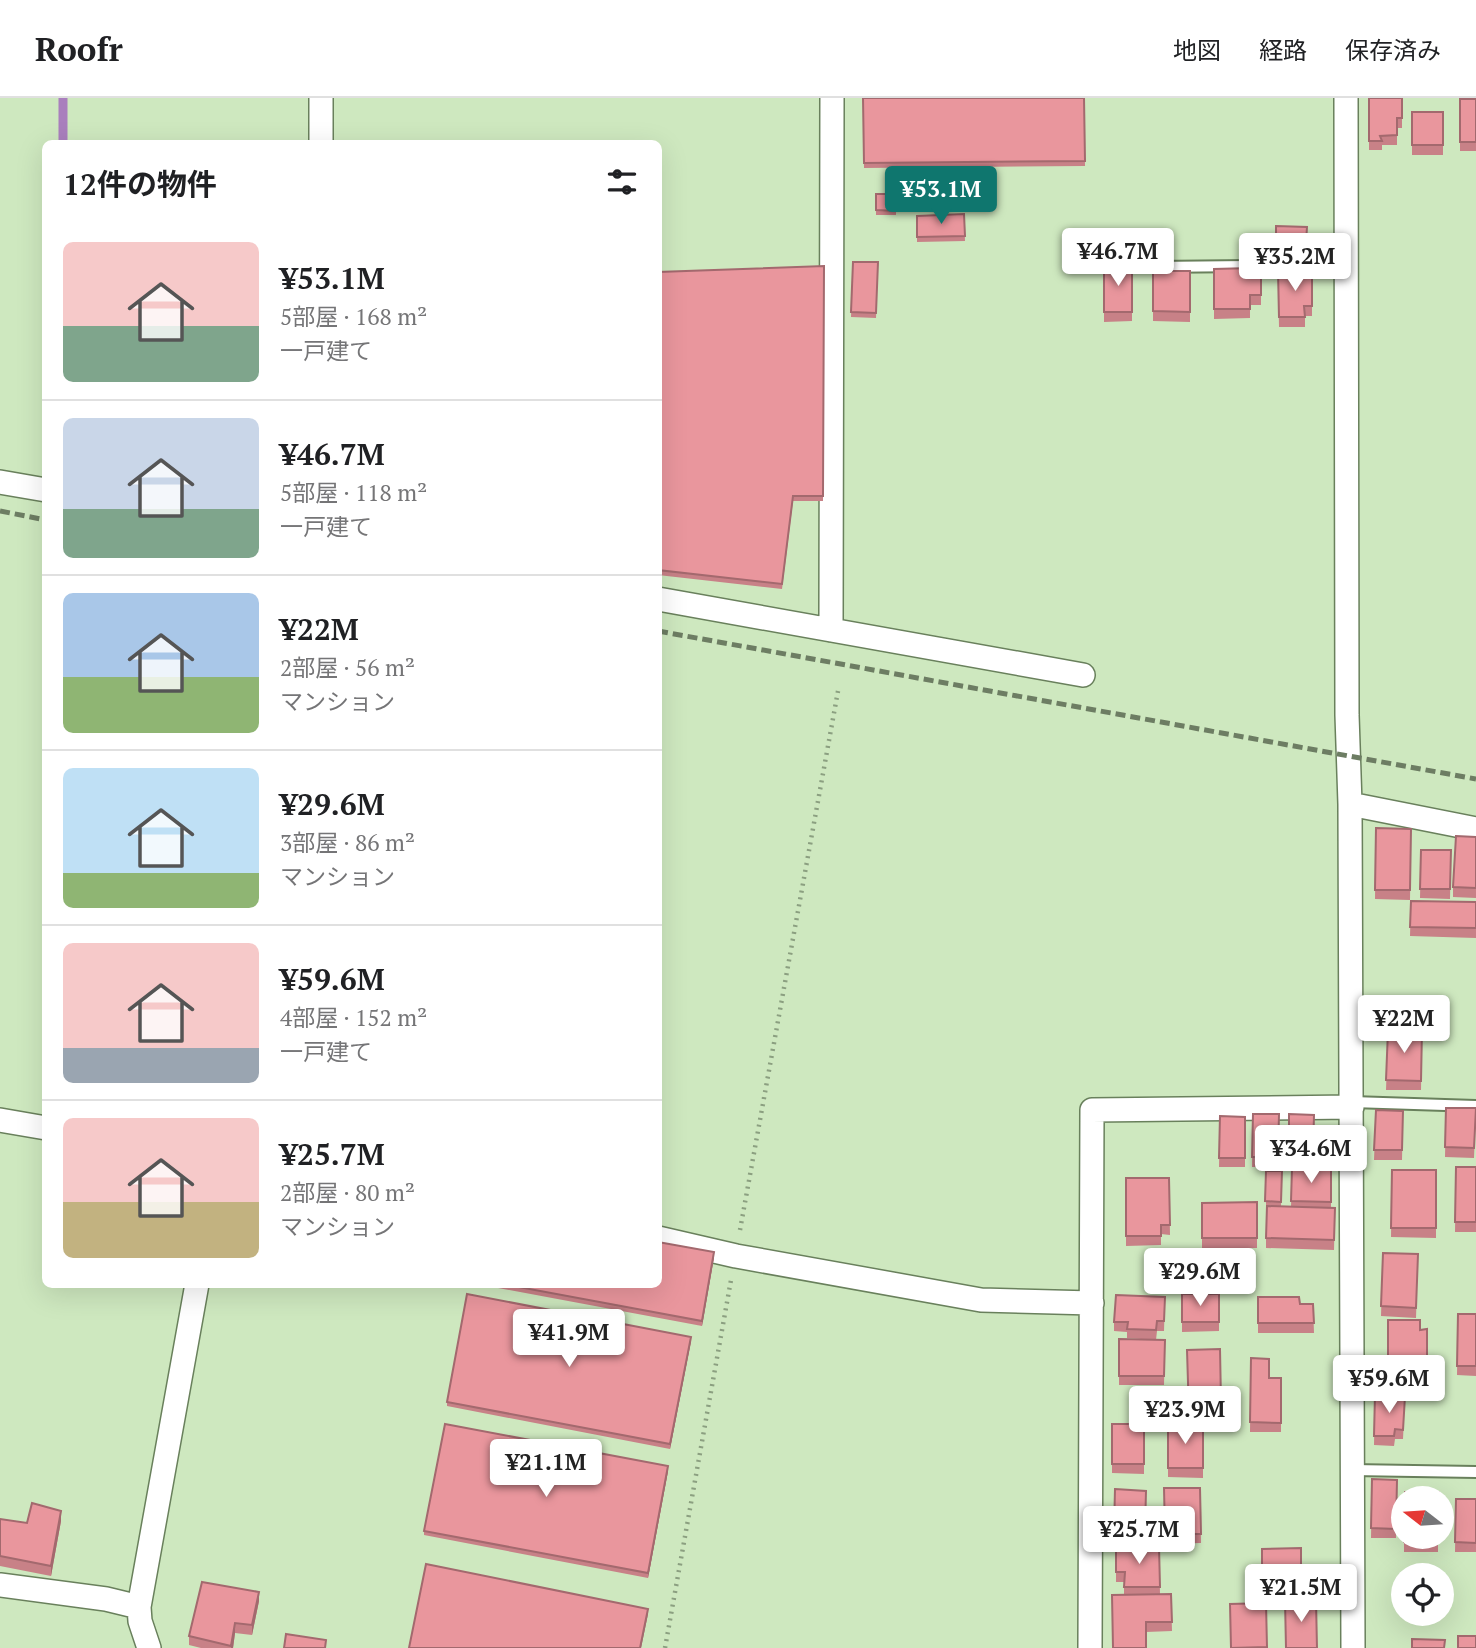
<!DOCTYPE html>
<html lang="ja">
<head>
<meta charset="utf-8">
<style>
  body { margin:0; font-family:"PT Serif","Noto Sans JP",serif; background:#f6f6f6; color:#202124; height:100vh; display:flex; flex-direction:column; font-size:26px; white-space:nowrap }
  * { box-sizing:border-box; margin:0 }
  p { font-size:23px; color:#757577 }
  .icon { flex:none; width:38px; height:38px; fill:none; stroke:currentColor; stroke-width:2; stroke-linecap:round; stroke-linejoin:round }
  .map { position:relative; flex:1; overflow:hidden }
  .sheet { position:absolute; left:42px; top:42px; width:620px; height:1148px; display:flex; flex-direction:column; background:#fff; border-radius:10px; box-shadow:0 7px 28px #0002 }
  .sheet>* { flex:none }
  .needle { width:46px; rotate:287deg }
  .fabs { position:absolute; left:1391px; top:1388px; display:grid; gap:14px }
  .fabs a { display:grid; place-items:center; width:63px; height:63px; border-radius:50%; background:#fff; box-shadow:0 7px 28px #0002; font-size:35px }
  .price { position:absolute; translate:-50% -60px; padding:0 16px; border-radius:7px; background:#fff; color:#222; font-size:23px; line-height:46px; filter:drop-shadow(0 2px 4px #0008) }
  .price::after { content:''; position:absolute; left:50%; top:42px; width:21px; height:16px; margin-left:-10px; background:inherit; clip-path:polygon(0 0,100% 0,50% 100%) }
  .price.on { background:#0f766e; color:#fff }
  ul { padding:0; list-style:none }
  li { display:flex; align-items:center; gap:21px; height:175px; padding:0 21px }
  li+li { border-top:2px solid #e0e0e0 }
  li span { display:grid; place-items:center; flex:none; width:196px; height:140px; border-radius:10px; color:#555 }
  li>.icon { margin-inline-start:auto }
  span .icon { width:84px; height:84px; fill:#fffc; stroke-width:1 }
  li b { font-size:30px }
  h2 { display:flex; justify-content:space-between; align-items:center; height:84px; padding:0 21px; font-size:30px }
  header { display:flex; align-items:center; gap:42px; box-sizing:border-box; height:98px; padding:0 35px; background:#fff; border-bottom:2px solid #e0e0e0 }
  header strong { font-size:33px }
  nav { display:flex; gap:38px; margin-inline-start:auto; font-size:24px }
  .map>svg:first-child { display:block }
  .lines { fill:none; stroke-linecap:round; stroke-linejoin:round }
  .stream { stroke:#a97fbd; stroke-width:9 }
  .lane-casing { stroke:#69805c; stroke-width:14 }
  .street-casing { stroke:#69805c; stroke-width:26 }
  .path { stroke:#8b9f80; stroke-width:4.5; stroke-dasharray:2 5; stroke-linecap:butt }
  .lane { stroke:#fff; stroke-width:10 }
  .street { stroke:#fff; stroke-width:23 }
  .rail { stroke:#6d7d63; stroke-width:5; stroke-dasharray:10 5; stroke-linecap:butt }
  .wall { fill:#c88187 }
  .shaded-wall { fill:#a3696e }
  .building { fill:#e9969d; stroke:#a3696e; stroke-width:2 }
</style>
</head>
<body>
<header>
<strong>Roofr</strong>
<nav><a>地図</a><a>経路</a><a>保存済み</a></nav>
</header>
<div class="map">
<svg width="1476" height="1550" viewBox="0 0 1476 1550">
  <rect width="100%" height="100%" fill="#cee8bf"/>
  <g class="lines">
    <path class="stream" d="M63 46V0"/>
    <g class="lane-casing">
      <path id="lane" d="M1153 169 1346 167
        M1352 1004 1476 1008
        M1352 1372 1476 1374"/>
    </g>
    <g class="street-casing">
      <path id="street" d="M321 0V46
        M1346 0 1347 617 1350 706 1353 1550
        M0 384 46 392
        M658 501 1083 577
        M831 532 832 0
        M1350 706 1476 731
        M0 1022 46 1030
        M658 1140 736 1158 981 1202 1092 1205
        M0 1487 106 1501 139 1509
        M149 1550 140 1523 139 1509 197 1186
        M1090 1550 1092 1012 1352 1009"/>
    </g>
    <path class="path" d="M740 1132 838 593
      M665 1550 731 1182"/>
    <use href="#lane" class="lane"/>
    <use href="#street" class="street"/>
    <path class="rail" d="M0 413 46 422
      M658 533 1476 681"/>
  </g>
  <path class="wall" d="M863 0H1084L1085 68 864 70Z
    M1369 0H1402V30H1397V47H1382V52H1369Z
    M1460 1H1476V53H1460Z
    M1412 14H1443V57H1412Z
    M876 96H896V117H876Z
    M964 116 965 143 917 144V118Z
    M1276 128 1307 129 1306 150H1276Z
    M853 164H878L876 220 851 219Z
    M1104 167H1132V223L1104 224Z
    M824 168 823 403H793L782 491 658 477V174Z
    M1214 171 1251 178H1261V207H1250V220L1214 221Z
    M1153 173H1190V224L1153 223Z
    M1278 173H1312V218H1305V229H1279Z
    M1376 730 1411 731 1410 802 1375 801Z
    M1476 739V800L1453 799V789Z
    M1421 752H1451L1450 801 1420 800Z
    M1411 803 1476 804V840L1410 838Z
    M1388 932H1422L1421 992H1386Z
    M1446 1010H1476L1474 1060 1445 1059Z
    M1376 1012 1403 1013 1402 1062H1374Z
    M1253 1016H1279L1278 1069H1252Z
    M1289 1016 1314 1017 1313 1068H1289Z
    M1220 1018 1245 1019V1069H1219Z
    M1456 1069H1476V1134H1455Z
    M1292 1070H1331V1110H1335L1334 1152 1266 1150V1073H1282L1281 1108 1291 1109Z
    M1392 1072H1436V1140L1391 1139Z
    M1126 1080H1169L1170 1137 1161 1136V1147L1126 1148Z
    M1257 1104V1150H1202V1105Z
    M1383 1155 1418 1156 1416 1220 1381 1218Z
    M714 1159 702 1228 477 1186H658Z
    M1182 1196H1219V1233L1182 1234Z
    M1165 1199 1164 1233H1157L1156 1242H1165L1164 1287H1119V1241L1155 1242 1127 1240V1234L1114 1233V1224Z
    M1258 1199 1300 1206H1313L1314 1235H1258Z
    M1458 1216H1476V1278L1457 1277Z
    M1388 1222 1420 1232 1427 1231V1276H1388Z
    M691 1243 670 1351 447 1308V1304Z
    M1187 1252 1221 1303H1226V1326L1203 1327V1380L1168 1379V1326H1189Z
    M1251 1260 1269 1280H1281V1334H1250Z
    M1375 1296 1405 1298 1403 1341H1395L1394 1348 1374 1347Z
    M1112 1326H1144V1376L1112 1375Z
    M668 1373 648 1480 424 1437V1433Z
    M1372 1381 1397 1382 1396 1440H1371Z
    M1164 1390H1200L1201 1445 1165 1446Z
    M1115 1391 1146 1393 1145 1443 1114 1442Z
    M1456 1401H1476V1454H1455Z
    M0 1421 27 1425 61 1423 51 1478 0 1468Z
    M1404 1438H1438V1454H1404Z
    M1159 1448 1160 1496H1171L1172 1533 1146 1534 1124 1497V1484H1116V1449Z
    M1301 1450V1502L1285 1504H1262V1451Z
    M259 1503 252 1537 235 1535 233 1550H201L189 1547V1538Z"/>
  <path class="shaded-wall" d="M714 1154V1159L702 1228V1223Z
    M691 1239V1243L670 1351V1346Z
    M668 1368V1373L648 1480V1475Z
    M61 1413V1423L51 1478V1468Z
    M259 1494V1503L252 1537V1527Z
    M648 1511V1516L641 1550H640Z
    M235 1525V1535L233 1550H231Z"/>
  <path class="building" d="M863 0H1084L1085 63 864 65Z
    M1369 0H1402V20H1397V37L1380 38 1382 43H1369Z
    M1460 1H1476V44H1460Z
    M1412 14H1443V47H1412Z
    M876 96H896V113L876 112Z
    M964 116 965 138 917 139V118Z
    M1276 128 1307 129 1306 145H1276Z
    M853 164H878L876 215 851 214Z
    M1104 167H1132V214H1104Z
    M824 168 823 398H793L782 486 658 472V174Z
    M1251 170V178H1261V197H1250V211H1214V171Z
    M1153 173H1190V214L1153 213Z
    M1278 173H1312V208H1304L1305 219H1279Z
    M1376 730 1411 731 1410 792H1375Z
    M1456 738 1476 739V790L1453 789Z
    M1421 752H1451L1450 791H1420Z
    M1411 803 1476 804V830L1410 829Z
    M1388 932H1422L1421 983 1386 982Z
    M1446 1010H1476L1474 1050 1445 1049Z
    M1376 1012 1403 1013 1402 1052H1374Z
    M1253 1016H1279L1278 1059H1252Z
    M1289 1016 1314 1017 1313 1058H1289Z
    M1220 1018 1245 1019V1060H1219Z
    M1456 1069H1476V1124H1455Z
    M1292 1070H1331V1104L1291 1103Z
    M1392 1072H1436V1130H1391Z
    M1266 1073H1282L1281 1104 1265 1103Z
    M1126 1080H1169L1170 1127H1161V1138H1126Z
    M1257 1104V1140H1202V1105Z
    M1267 1108 1335 1110 1334 1142 1266 1140Z
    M658 1144 714 1154 702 1223 503 1186H658Z
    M1383 1155 1418 1156 1416 1210 1381 1208Z
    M467 1196 691 1239 670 1346 447 1304Z
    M1182 1196H1219V1224H1182Z
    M1116 1197 1165 1199 1164 1223H1157L1156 1232 1127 1231 1128 1224H1114Z
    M1258 1199H1299L1300 1206H1313L1314 1225H1258Z
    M1458 1216H1476V1268H1457Z
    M1388 1222H1420V1232L1427 1231V1266H1388Z
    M1119 1241 1165 1242 1164 1278H1119Z
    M1220 1251 1221 1303H1226V1316L1189 1317 1187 1252Z
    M1251 1260 1269 1261V1280H1281V1325L1250 1324Z
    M1375 1296 1405 1298 1403 1332 1395 1331 1394 1338H1374Z
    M445 1326 668 1368 648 1475 424 1433Z
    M1112 1326H1144V1366H1112Z
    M1168 1326 1203 1327V1370H1168Z
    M1372 1381 1397 1382 1396 1431 1371 1430Z
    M1164 1390H1200L1201 1436H1165Z
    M1115 1391 1146 1393 1145 1433 1114 1432Z
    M1405 1394H1439V1400H1405Z
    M1456 1401H1476V1445L1455 1444Z
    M32 1405 61 1413 51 1468 0 1458V1421L27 1425Z
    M1404 1438H1438V1445L1404 1444Z
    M1159 1448 1160 1489H1124L1125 1474H1116V1449Z
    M1301 1450V1494L1262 1495V1451Z
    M426 1466 648 1511 640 1550H409Z
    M202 1484 259 1494 252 1527 235 1525 231 1548 189 1538Z
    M1171 1496 1172 1524H1146V1550H1113L1112 1497Z
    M1285 1502H1316L1317 1550H1286Z
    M1266 1505 1267 1549 1231 1550 1230 1506Z
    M286 1536 326 1542 325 1550H284Z
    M1458 1538H1476V1550H1458Z
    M1412 1541 1445 1542 1444 1550H1412Z"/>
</svg>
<div class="fabs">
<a><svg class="needle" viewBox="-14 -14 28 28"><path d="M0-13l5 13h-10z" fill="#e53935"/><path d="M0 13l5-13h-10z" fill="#757577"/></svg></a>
<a><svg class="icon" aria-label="locate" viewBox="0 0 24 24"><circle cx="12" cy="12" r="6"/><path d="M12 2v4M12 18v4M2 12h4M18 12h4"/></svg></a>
</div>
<b class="price on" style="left:941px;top:128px">¥53.1M</b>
<b class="price" style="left:1118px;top:190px">¥46.7M</b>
<b class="price" style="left:1295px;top:195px">¥35.2M</b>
<b class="price" style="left:1404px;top:957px">¥22M</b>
<b class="price" style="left:1311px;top:1087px">¥34.6M</b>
<b class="price" style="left:1200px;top:1210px">¥29.6M</b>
<b class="price" style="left:569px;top:1271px">¥41.9M</b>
<b class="price" style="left:1389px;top:1317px">¥59.6M</b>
<b class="price" style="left:1185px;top:1348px">¥23.9M</b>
<b class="price" style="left:546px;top:1401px">¥21.1M</b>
<b class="price" style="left:1139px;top:1468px">¥25.7M</b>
<b class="price" style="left:1301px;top:1526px">¥21.5M</b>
<section class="sheet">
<h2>12件の物件<svg class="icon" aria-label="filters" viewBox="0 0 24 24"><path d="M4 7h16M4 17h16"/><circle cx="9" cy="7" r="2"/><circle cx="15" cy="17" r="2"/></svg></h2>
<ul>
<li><span style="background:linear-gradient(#f6c9c9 60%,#7fa58c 0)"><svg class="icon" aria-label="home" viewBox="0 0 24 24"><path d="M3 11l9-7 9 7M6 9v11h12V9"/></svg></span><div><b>¥53.1M</b><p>5部屋 · 168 m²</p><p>一戸建て</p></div></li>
<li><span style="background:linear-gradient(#c9d6e8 65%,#7fa58c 0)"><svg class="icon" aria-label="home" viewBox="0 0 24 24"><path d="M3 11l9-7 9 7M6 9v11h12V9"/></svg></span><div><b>¥46.7M</b><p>5部屋 · 118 m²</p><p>一戸建て</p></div></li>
<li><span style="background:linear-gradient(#a9c7e8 60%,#8fb573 0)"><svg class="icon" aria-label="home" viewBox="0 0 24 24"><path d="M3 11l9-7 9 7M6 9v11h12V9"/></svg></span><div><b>¥22M</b><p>2部屋 · 56 m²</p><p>マンション</p></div></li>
<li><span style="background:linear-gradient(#bfe0f5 75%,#8fb573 0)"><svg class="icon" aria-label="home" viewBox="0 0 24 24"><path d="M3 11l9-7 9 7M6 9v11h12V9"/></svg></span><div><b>¥29.6M</b><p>3部屋 · 86 m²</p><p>マンション</p></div></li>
<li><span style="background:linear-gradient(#f6c9c9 75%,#9aa5b1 0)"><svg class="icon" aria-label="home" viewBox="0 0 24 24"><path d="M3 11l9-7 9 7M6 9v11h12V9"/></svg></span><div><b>¥59.6M</b><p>4部屋 · 152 m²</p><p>一戸建て</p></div></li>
<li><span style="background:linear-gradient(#f6c9c9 60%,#c2b280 0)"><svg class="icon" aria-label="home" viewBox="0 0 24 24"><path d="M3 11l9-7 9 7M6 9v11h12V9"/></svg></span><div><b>¥25.7M</b><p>2部屋 · 80 m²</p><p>マンション</p></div></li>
</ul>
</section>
</div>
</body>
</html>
